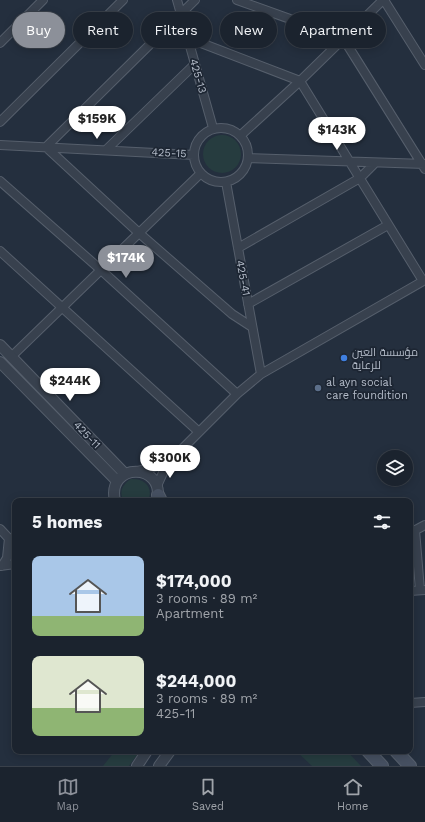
<!DOCTYPE html>
<html lang="en">
<head>
<meta charset="utf-8">
<style>
  body { margin:0; font-family:"Work Sans",Cairo,sans-serif; background:#242b36; color:#f1f3f6; height:100vh; display:flex; flex-direction:column; font-size:15px; white-space:nowrap }
  * { box-sizing:border-box; margin:0 }
  p { font-size:13px; color:#a0a4aa }
  .icon { flex:none; width:22px; height:22px; fill:none; stroke:currentColor; stroke-width:2; stroke-linecap:round; stroke-linejoin:round }
  .map { position:relative; flex:1; overflow:hidden }
  .sheet { position:absolute; left:12px; top:498px; width:401px; height:256px; display:flex; flex-direction:column; background:#1b232e; border-radius:8px; box-shadow:0 2px 10px #0003,0 0 0 1px #39404a }
  .sheet>* { flex:none }
  .guide { position:absolute; left:12px; top:12px; width:401px; height:36px; display:flex; gap:8px }
  .fabs { position:absolute; left:377px; top:450px; display:grid; gap:8px }
  .fabs a { display:grid; place-items:center; width:36px; height:36px; border-radius:50%; background:#1b232e; box-shadow:0 2px 10px #0003,0 0 0 1px #39404a; font-size:20px }
  .price { position:absolute; translate:-50% -34px; padding:0 9px; border-radius:14px; background:#fff; color:#222; font-size:13px; line-height:26px; filter:drop-shadow(0 1px 2px #0008) }
  .price::after { content:''; position:absolute; left:50%; top:24px; width:12px; height:9px; margin-left:-6px; background:inherit; clip-path:polygon(0 0,100% 0,50% 100%) }
  .price.selected { background:#8c9099; color:#fff }
  ul { padding:0; list-style:none }
  li { display:flex; align-items:center; gap:12px; height:100px; padding:0 20px }
  li span { display:grid; place-items:center; flex:none; width:112px; height:80px; border-radius:8px; color:#555 }
  li>.icon { margin-inline-start:auto }
  span .icon { width:48px; height:48px; fill:#fffc; stroke-width:1 }
  li b { font-size:17px }
  h2 { display:flex; justify-content:space-between; align-items:center; height:48px; padding:0 20px; font-size:17px }
  .pill { padding:0 14px; border-radius:18px; background:#1b232e; box-shadow:0 2px 10px #0003,0 0 0 1px #39404a; font-size:14px; line-height:36px }
  .pill.selected { background:#8c9099; color:#fff }
  .tabs { display:flex; justify-content:space-around; align-items:center; height:56px; border-top:1px solid #39404a; background:#1b232e; font-size:11px; color:#a0a4aa }
  .tabs a { display:grid; justify-items:center; gap:2px }
  .tabs .selected { color:#8c9099 }
  .map>svg:first-child { display:block }
  .green { fill:#263c3f }
  .lines { fill:none; stroke-linecap:round; stroke-linejoin:round }
  .minor-casing { stroke:#565f6c; stroke-width:10 }
  .tertiary-casing { stroke:#565f6c; stroke-width:12 }
  .secondary-casing { stroke:#565f6c; stroke-width:14 }
  .minor { stroke:#38414e; stroke-width:8 }
  .tertiary { stroke:#38414e; stroke-width:10 }
  .secondary { stroke:#465061; stroke-width:12 }
  .shop-dot { fill:#3f7fe0; stroke:#1d2633; stroke-width:1.5 }
  .service-dot { fill:#5c6f8a; stroke:#1d2633; stroke-width:1.5 }
  .labels { text-anchor:middle; dominant-baseline:central; stroke-width:3.5; stroke-linejoin:round; paint-order:stroke }
  .street-label { font-size:11px; fill:#b4bcc9; stroke:#1d2633 }
  .poi-label { font-size:11px; fill:#b4bcc9; stroke:#1d2633; text-anchor:start }
</style>
</head>
<body>
<div class="map">
<svg width="425" height="766" viewBox="0 0 425 766">
  <rect width="100%" height="100%" fill="#242f3e"/>
  <path class="green" d="M203 154a19 19 0 1 1 38 0a19 19 0 1 1-38 0Z
    M131 479C145 478 154 488 148 501H124C118 492 123 484 131 479Z
    M115 751H140L129 766H103Z
    M296 751H347L361 766H312Z"/>
  <g class="lines">
    <g class="minor-casing">
      <path id="minor" d="M177 0 213 128
        M195 0 46 147 139 233 232 314 252 327
        M237 0 343 38 425 169
        M384 0 425 65
        M188 38 300 81 423 281
        M0 43 43 0
        M0 122 123 0
        M194 155a27 27 0 1 1 54 0a27 27 0 1 1-54 0Z
        M241 135 300 81 383 0
        M0 145 194 155
        M106 150 195 64
        M249 158 425 164
        M0 181 101 270 237 394
        M226 182 261 374
        M238 248 360 178 375 163
        M0 251 199 432
        M248 304 388 225
        M11 357 201 173
        M137 471 167 464
        M157 486 167 464 237 394 261 374 425 280
        M0 529 15 545
        M415 530 420 590
        M410 533 425 525
        M0 566 15 564
        M2 566 7 558 9 538
        M410 591 425 590
        M410 703 425 702"/>
    </g>
    <g class="tertiary-casing">
      <path id="tertiary" d="M0 345 125 474
        M0 362 117 481
        M115 501C106 462 166 462 157 501
        M137 766 147 751
        M159 766 170 751"/>
    </g>
    <g class="secondary-casing">
      <path id="secondary" d="M158 495 161 501
        M368 751 382 766
        M396 751 410 766"/>
    </g>
    <use href="#minor" class="minor"/>
    <use href="#tertiary" class="tertiary"/>
    <use href="#secondary" class="secondary"/>
  </g>
  <circle class="shop-dot" cx="344" cy="358" r="4"/>
  <circle class="service-dot" cx="318" cy="388" r="4"/>
  <g class="labels">
    <g class="street-label">
      <text transform="translate(198 76) rotate(74)">425-13</text>
      <text transform="translate(169 153) rotate(3)">425-15</text>
      <text transform="translate(243 278) rotate(79)">425-41</text>
      <text transform="translate(87 435) rotate(46)">425-11</text>
    </g>
    <g class="poi-label">
      <text x="352" y="352">مؤسسة العين<tspan x="352" dy="13">للرعاية</tspan></text>
      <text x="326" y="382">al ayn social<tspan x="326" dy="13">care foundition</tspan></text>
    </g>
  </g>
</svg>
<div class="fabs">
<a><svg class="icon" aria-label="layers" viewBox="0 0 24 24"><path d="M12 4l9 5-9 5-9-5zM3 14l9 5 9-5"/></svg></a>
</div>
<b class="price" style="left:97px;top:140px">$159K</b>
<b class="price" style="left:337px;top:151px">$143K</b>
<b class="price selected" style="left:126px;top:279px">$174K</b>
<b class="price" style="left:70px;top:402px">$244K</b>
<b class="price" style="left:170px;top:479px">$300K</b>
<div class="guide">
<a class="pill selected">Buy</a>
<a class="pill">Rent</a>
<a class="pill">Filters</a>
<a class="pill">New</a>
<a class="pill">Apartment</a>
</div>
<section class="sheet">
<h2>5 homes<svg class="icon" aria-label="filters" viewBox="0 0 24 24"><path d="M4 7h16M4 17h16"/><circle cx="9" cy="7" r="2"/><circle cx="15" cy="17" r="2"/></svg></h2>
<ul>
<li><span style="background:linear-gradient(#a9c7e8 75%,#8fb573 0)"><svg class="icon" aria-label="home" viewBox="0 0 24 24"><path d="M3 11l9-7 9 7M6 9v11h12V9"/></svg></span><div><b>$174,000</b><p>3 rooms · 89 m²</p><p>Apartment</p></div></li>
<li><span style="background:linear-gradient(#dfe7d0 65%,#8fb573 0)"><svg class="icon" aria-label="home" viewBox="0 0 24 24"><path d="M3 11l9-7 9 7M6 9v11h12V9"/></svg></span><div><b>$244,000</b><p>3 rooms · 89 m²</p><p>425-11</p></div></li>
</ul>
</section>
</div>
<nav class="tabs">
<a class="selected"><svg class="icon" aria-label="map" viewBox="0 0 24 24"><path d="M3 6l6-2 6 2 6-2v14l-6 2-6-2-6 2zM9 4v14M15 6v14"/></svg>Map</a>
<a><svg class="icon" aria-label="saved" viewBox="0 0 24 24"><path d="M7 4h10v16l-5-4-5 4z"/></svg>Saved</a>
<a><svg class="icon" aria-label="home" viewBox="0 0 24 24"><path d="M3 11l9-7 9 7M6 9v11h12V9"/></svg>Home</a>
</nav>
</body>
</html>
